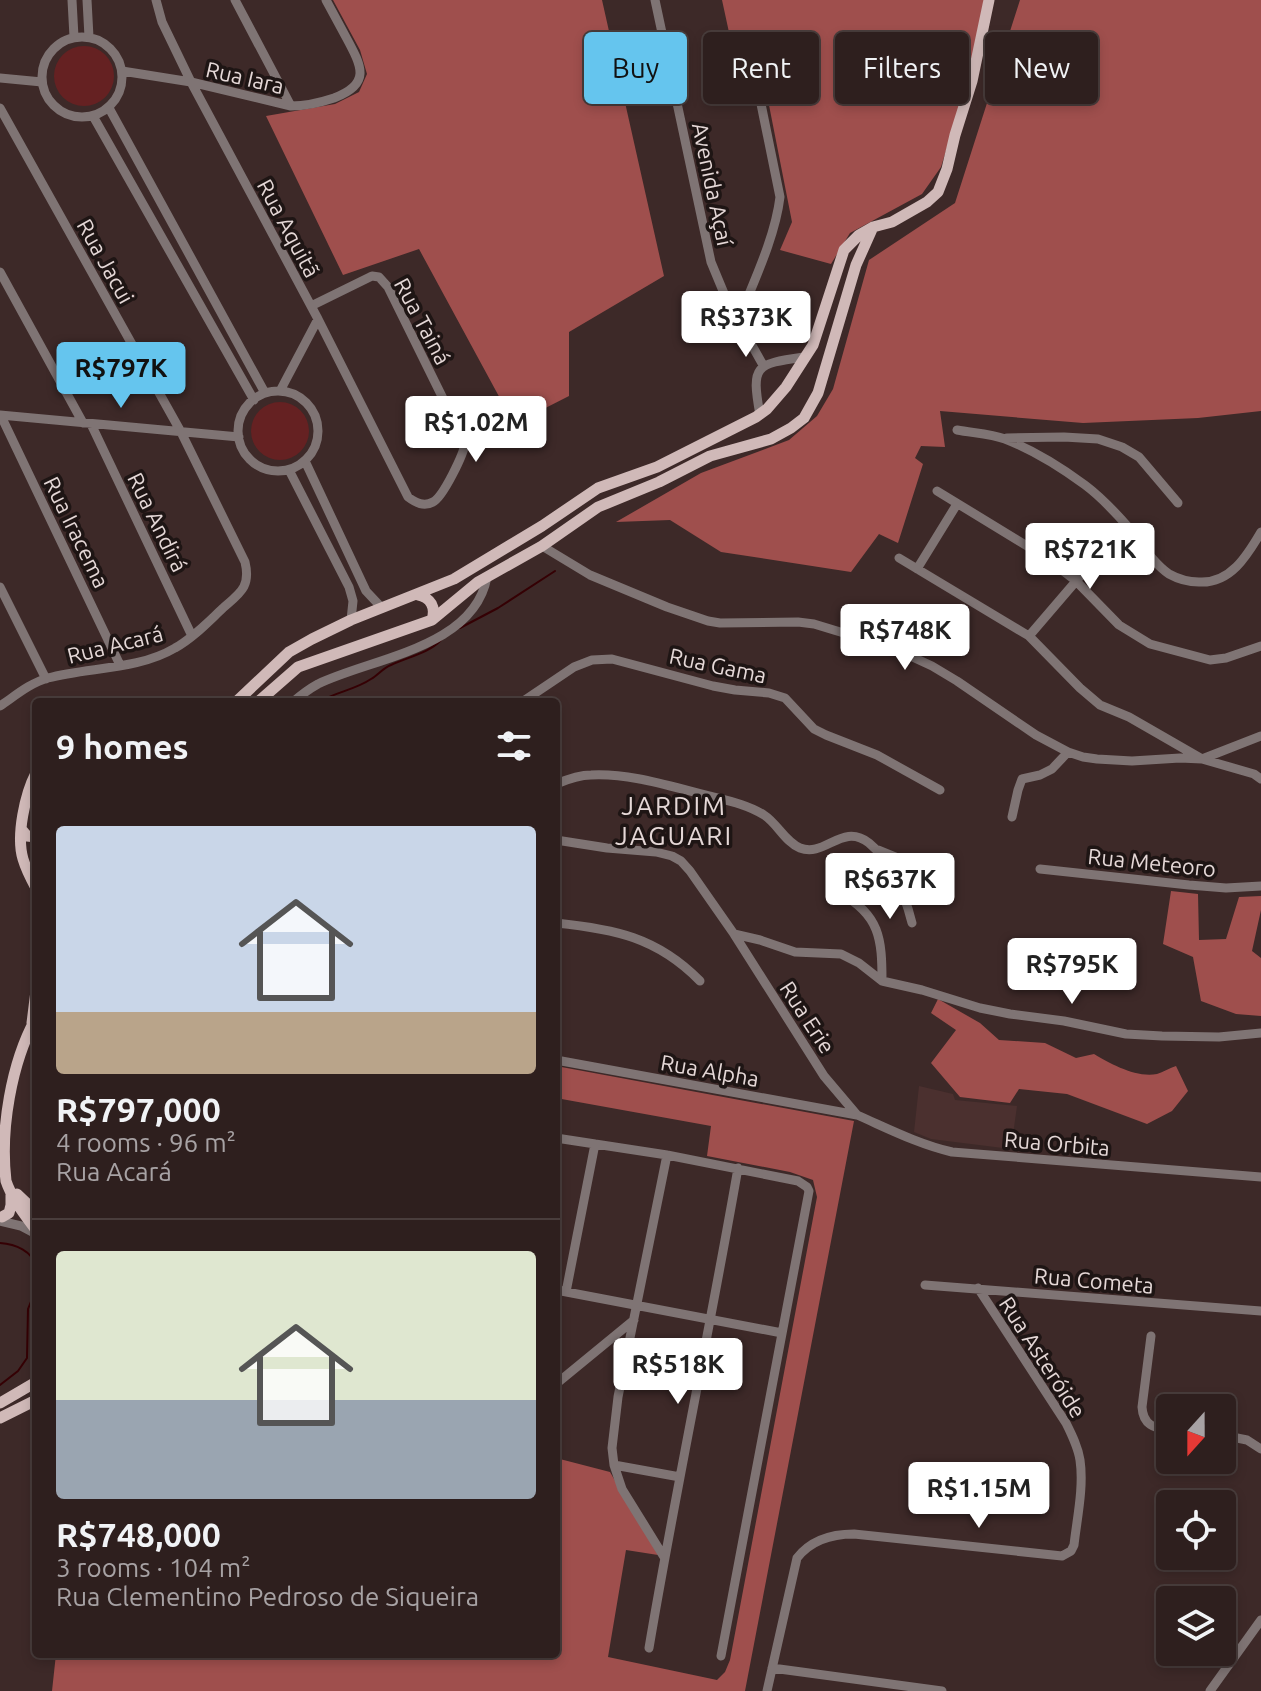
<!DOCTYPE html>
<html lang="en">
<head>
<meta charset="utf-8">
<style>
  body { margin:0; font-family:Ubuntu,sans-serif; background:#362727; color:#f1f3f6; height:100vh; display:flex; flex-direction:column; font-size:30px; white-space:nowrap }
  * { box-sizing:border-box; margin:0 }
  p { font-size:26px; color:#a7a2a4 }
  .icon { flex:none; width:44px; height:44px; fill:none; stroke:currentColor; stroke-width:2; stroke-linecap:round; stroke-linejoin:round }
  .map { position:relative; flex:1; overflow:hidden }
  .side { position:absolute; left:32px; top:698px; width:528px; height:960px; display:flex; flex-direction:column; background:#2e1f1e; border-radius:8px; box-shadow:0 4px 12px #0003,0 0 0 2px #493d3c }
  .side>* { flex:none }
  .top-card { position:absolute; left:584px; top:32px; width:556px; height:72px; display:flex; gap:16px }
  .needle { width:52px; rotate:201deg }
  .controls { position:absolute; left:1156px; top:1394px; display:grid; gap:16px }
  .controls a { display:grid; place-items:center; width:80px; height:80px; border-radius:8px; background:#2e1f1e; box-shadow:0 4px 12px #0003,0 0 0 2px #493d3c; font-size:40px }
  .price { position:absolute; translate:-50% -68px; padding:0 18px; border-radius:8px; background:#fff; color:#222; font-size:26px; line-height:52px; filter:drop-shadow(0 2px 4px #0008) }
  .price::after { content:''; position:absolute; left:50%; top:48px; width:24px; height:18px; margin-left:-12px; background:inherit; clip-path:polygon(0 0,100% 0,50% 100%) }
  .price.active { background:#65c5ee; color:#111 }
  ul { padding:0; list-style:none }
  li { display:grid; align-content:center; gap:16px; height:424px; padding:0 24px }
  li+li { border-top:2px solid #493d3c }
  li span { display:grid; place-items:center; height:248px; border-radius:8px; color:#555 }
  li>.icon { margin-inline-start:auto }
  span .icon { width:144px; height:144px; fill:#fffc; stroke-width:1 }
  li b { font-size:34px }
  h2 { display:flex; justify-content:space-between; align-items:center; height:96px; padding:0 24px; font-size:34px }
  .tag { padding:0 28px; border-radius:8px; background:#2e1f1e; box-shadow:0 4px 12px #0003,0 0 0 2px #493d3c; font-size:28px; line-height:72px }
  .tag.active { background:#65c5ee; color:#111 }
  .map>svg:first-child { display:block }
  .built { fill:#4b302f }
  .green { fill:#652122 }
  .forest { fill:#9f4f4d }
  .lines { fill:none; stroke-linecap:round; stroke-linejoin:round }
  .stream { stroke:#350004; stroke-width:2 }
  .minor { stroke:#7f7474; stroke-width:9 }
  .major { stroke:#d0b9b8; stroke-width:11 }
  .labels { text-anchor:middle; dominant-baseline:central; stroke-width:7; stroke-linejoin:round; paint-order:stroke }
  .street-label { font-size:22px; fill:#e5d8d7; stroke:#1e1514 }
  .quarter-label { font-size:26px; letter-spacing:2px; fill:#e5d8d7; stroke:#1e1514 }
</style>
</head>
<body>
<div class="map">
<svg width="1261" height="1691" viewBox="0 0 1261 1691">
  <rect width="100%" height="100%" fill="#3d2928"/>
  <path class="built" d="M919 1086 953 1094 955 1100 1017 1106 1011 1149 931 1139 914 1132Z"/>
  <path class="green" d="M54 76a30 30 0 1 1 60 0a30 30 0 1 1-60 0Z
    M251 431a29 29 0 1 1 58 0a29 29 0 1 1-58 0Z"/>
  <path class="forest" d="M333 0H602L664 276 569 332V396L514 424 419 249 343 275 266 116 335 104 359 92 367 74 360 50Z
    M722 0H984L968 78 941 167 922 194 850 233 831 264 780 250 792 222 755 34 730 37Z
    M1020 0H1261V411L1198 418 1083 423 940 411 945 447 921 446 915 458 923 464 898 543 879 534 851 572 721 552 670 520 616 522 701 473 789 440 817 416 833 389 869 260 955 203Z
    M1171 891 1198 894 1199 940 1226 939 1239 897 1261 896V910L1252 951 1261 958V1016L1236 1014 1201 1001 1193 957 1163 944Z
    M938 999 980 1023 999 1040 1045 1043 1076 1058 1094 1054C1111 1064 1136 1078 1157 1074 1163 1072 1170 1068 1176 1066L1188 1091 1172 1111 1147 1124 1067 1094 1019 1089 1010 1103 960 1097 931 1063 956 1030 931 1013Z
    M556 1066 854 1121 745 1691H52L56 1654H556V1458L610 1472 658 1555 626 1550 608 1657 717 1680 725 1672 730 1660 817 1197 813 1180 790 1172 707 1156 711 1126 556 1098Z"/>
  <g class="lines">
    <path class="stream" d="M460 628 498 608 555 571
      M319 702C335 692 355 690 371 679 378 675 383 668 391 665 408 657 429 653 441 640
      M0 1243C15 1244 33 1251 36 1267
      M0 1385 18 1371 27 1358 28 1309 36 1289"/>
    <path class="minor" d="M72 0 74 37
      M87 0 89 37
      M156 0 162 22 191 82 318 319 280 391
      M235 0 291 106
      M655 0 711 262 728 303 763 365
      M42 77a40 40 0 1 1 80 0a40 40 0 1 1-80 0Z
      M122 71 191 82 291 106C306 106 319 103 334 98 371 84 362 67 347 39 340 26 333 13 326 0
      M0 78 42 82
      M0 108 181 432 245 562C251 587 240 593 223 608 208 622 193 638 175 648 138 670 89 667 48 678 30 683 15 696 0 706
      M109 108 265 393
      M93 116 254 400
      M0 272 83 423
      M311 306 372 276 379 277 388 287 465 443C464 454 443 497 433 502 424 507 416 503 408 497L318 319
      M738 321C753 283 775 238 780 197L751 55
      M238 431a40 40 0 1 1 80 0a40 40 0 1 1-80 0Z
      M0 415 239 437
      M760 415C751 365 755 364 804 357
      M1 416 120 665
      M91 424 192 636
      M957 430C973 433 991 434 1005 439 1033 450 1062 468 1085 485 1101 497 1116 513 1129 528 1141 543 1153 563 1169 574 1178 579 1189 582 1199 582 1230 584 1247 556 1261 532
      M1007 438 1064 437 1098 439 1122 447 1139 457 1178 503
      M305 461 366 591 382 608
      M289 470 349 587 353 601 351 620
      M937 491 1045 557 1076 581 1119 625 1150 644 1210 660 1226 658 1261 646
      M542 546 590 575 667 607 708 621 720 623 798 622 814 624 893 648 932 666 957 681 1036 735 1068 752 1083 757 1097 759 1132 761 1180 758 1202 759 1261 736
      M899 558 1029 636 1080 688 1100 705 1129 717 1202 759 1254 774 1261 779
      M917 569 957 504
      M0 587 46 679
      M1029 636 1125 524
      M293 702C301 695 309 689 318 684 372 658 474 648 487 577
      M522 702 574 667 592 660 612 659 713 686 735 690 769 693 785 698 814 729 826 735 877 755 940 790
      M556 784C568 779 579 775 591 775 630 773 669 786 706 795 725 800 747 804 764 815 777 823 785 842 800 848 825 858 842 822 869 843 892 862 905 895 912 923
      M1012 817 1018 790 1022 779 1040 775 1052 769 1068 752
      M556 840 607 848 656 852 672 856 681 861 690 871 734 934 824 1076 857 1115
      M878 850 910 863 923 859
      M1040 869 1189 885 1226 888 1261 886
      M840 893C880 915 882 939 882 981
      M556 923C614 929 657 937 700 981
      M734 934 760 940 795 952 841 954 859 963 882 981 922 990 980 1008 1010 1014 1064 1021 1126 1034 1162 1036 1219 1037 1261 1033
      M556 1060 857 1115C889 1129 918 1144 952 1152L1261 1177
      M556 1138 667 1155 798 1181 807 1187 809 1191 721 1656
      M0 1221 21 1226 36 1234
      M925 1285 1261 1311
      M556 1290 782 1333
      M566 1292 595 1144
      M1151 1336 1142 1407C1143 1425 1154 1428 1170 1431
      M556 1384 634 1320
      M1222 1435 1247 1440 1261 1449
      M614 1465 680 1477
      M664 1557 622 1489 614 1465 612 1448 618 1397 667 1155
      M649 1648C676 1488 710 1329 738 1168
      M772 1668 942 1691
      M767 1691 797 1558C811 1540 832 1534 854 1534L1062 1556 1071 1551 1074 1545C1077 1518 1084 1487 1080 1460 1078 1447 1072 1435 1066 1423L978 1288
      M1210 1691 1261 1620"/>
    <path class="major" d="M418 595C431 598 436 607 432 620
      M236 702 289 652 312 639 351 620 454 579 542 526 598 488 657 467 756 417 767 409 786 387 813 345 844 250 859 235 873 227 892 222 927 202 938 192 947 169 955 135 972 81 989 0
      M258 702 298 667 432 620 478 582 542 546 598 507 659 482 710 456 771 439 791 428 804 418 818 393 856 265 873 227
      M36 773C25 794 16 836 23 859 26 869 31 879 36 888
      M22 830 27 836 36 837
      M36 1018C11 1063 0 1130 6 1181 12 1199 25 1215 36 1230
      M32 1023 36 991
      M17 1194 36 1212
      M2 1217 9 1213 11 1205V1195
      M0 1403 36 1382
      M0 1418 36 1400"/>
  </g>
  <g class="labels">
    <g class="street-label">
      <text transform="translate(245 77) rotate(13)">Rua Iara</text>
      <text transform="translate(713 184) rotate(78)">Avenida Açaí</text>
      <text transform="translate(289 228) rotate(62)">Rua Aquitã</text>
      <text transform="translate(106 261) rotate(61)">Rua Jacui</text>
      <text transform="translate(423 321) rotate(62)">Rua Tainá</text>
      <text transform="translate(158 522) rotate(64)">Rua Andirá</text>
      <text transform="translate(77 532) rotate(64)">Rua Iracema</text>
      <text transform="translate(115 644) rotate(-14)">Rua Acará</text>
      <text transform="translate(718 665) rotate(12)">Rua Gama</text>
      <text transform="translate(1152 862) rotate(6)">Rua Meteoro</text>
      <text transform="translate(808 1017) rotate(57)">Rua Erie</text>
      <text transform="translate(710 1070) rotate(10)">Rua Alpha</text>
      <text transform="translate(1057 1143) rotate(5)">Rua Orbita</text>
      <text transform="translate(1094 1280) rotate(5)">Rua Cometa</text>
      <text transform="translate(1043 1357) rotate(57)">Rua Asteróide</text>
    </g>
    <g class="quarter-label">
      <text x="674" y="805">JARDIM<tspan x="674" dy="30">JAGUARI</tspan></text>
    </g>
  </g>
</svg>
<div class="controls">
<a><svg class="needle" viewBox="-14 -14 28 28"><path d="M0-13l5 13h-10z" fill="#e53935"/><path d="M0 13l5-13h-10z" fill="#a7a2a4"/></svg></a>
<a><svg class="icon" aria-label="locate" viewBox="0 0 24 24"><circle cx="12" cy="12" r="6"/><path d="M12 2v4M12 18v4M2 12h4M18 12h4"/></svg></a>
<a><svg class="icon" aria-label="layers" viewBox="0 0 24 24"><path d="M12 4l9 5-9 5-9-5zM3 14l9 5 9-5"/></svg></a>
</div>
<b class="price" style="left:746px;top:359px">R$373K</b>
<b class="price active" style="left:121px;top:410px">R$797K</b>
<b class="price" style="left:476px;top:464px">R$1.02M</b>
<b class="price" style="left:1090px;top:591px">R$721K</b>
<b class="price" style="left:905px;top:672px">R$748K</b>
<b class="price" style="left:890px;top:921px">R$637K</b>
<b class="price" style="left:1072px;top:1006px">R$795K</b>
<b class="price" style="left:678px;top:1406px">R$518K</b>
<b class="price" style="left:979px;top:1530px">R$1.15M</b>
<div class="top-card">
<a class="tag active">Buy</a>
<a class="tag">Rent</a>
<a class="tag">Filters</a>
<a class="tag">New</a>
</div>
<section class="side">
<h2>9 homes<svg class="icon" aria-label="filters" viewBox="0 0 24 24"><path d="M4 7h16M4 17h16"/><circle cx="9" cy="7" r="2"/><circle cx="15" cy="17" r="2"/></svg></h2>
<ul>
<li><span style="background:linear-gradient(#c9d6e8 75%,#b9a48a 0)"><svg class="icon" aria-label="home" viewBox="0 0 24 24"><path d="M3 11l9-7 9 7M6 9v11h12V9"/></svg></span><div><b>R$797,000</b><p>4 rooms · 96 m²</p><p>Rua Acará</p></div></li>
<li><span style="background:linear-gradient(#dfe7d0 60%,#9aa5b1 0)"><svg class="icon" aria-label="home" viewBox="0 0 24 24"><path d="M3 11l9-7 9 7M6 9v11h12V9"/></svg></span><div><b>R$748,000</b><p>3 rooms · 104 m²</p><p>Rua Clementino Pedroso de Siqueira</p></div></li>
</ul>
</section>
</div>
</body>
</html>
